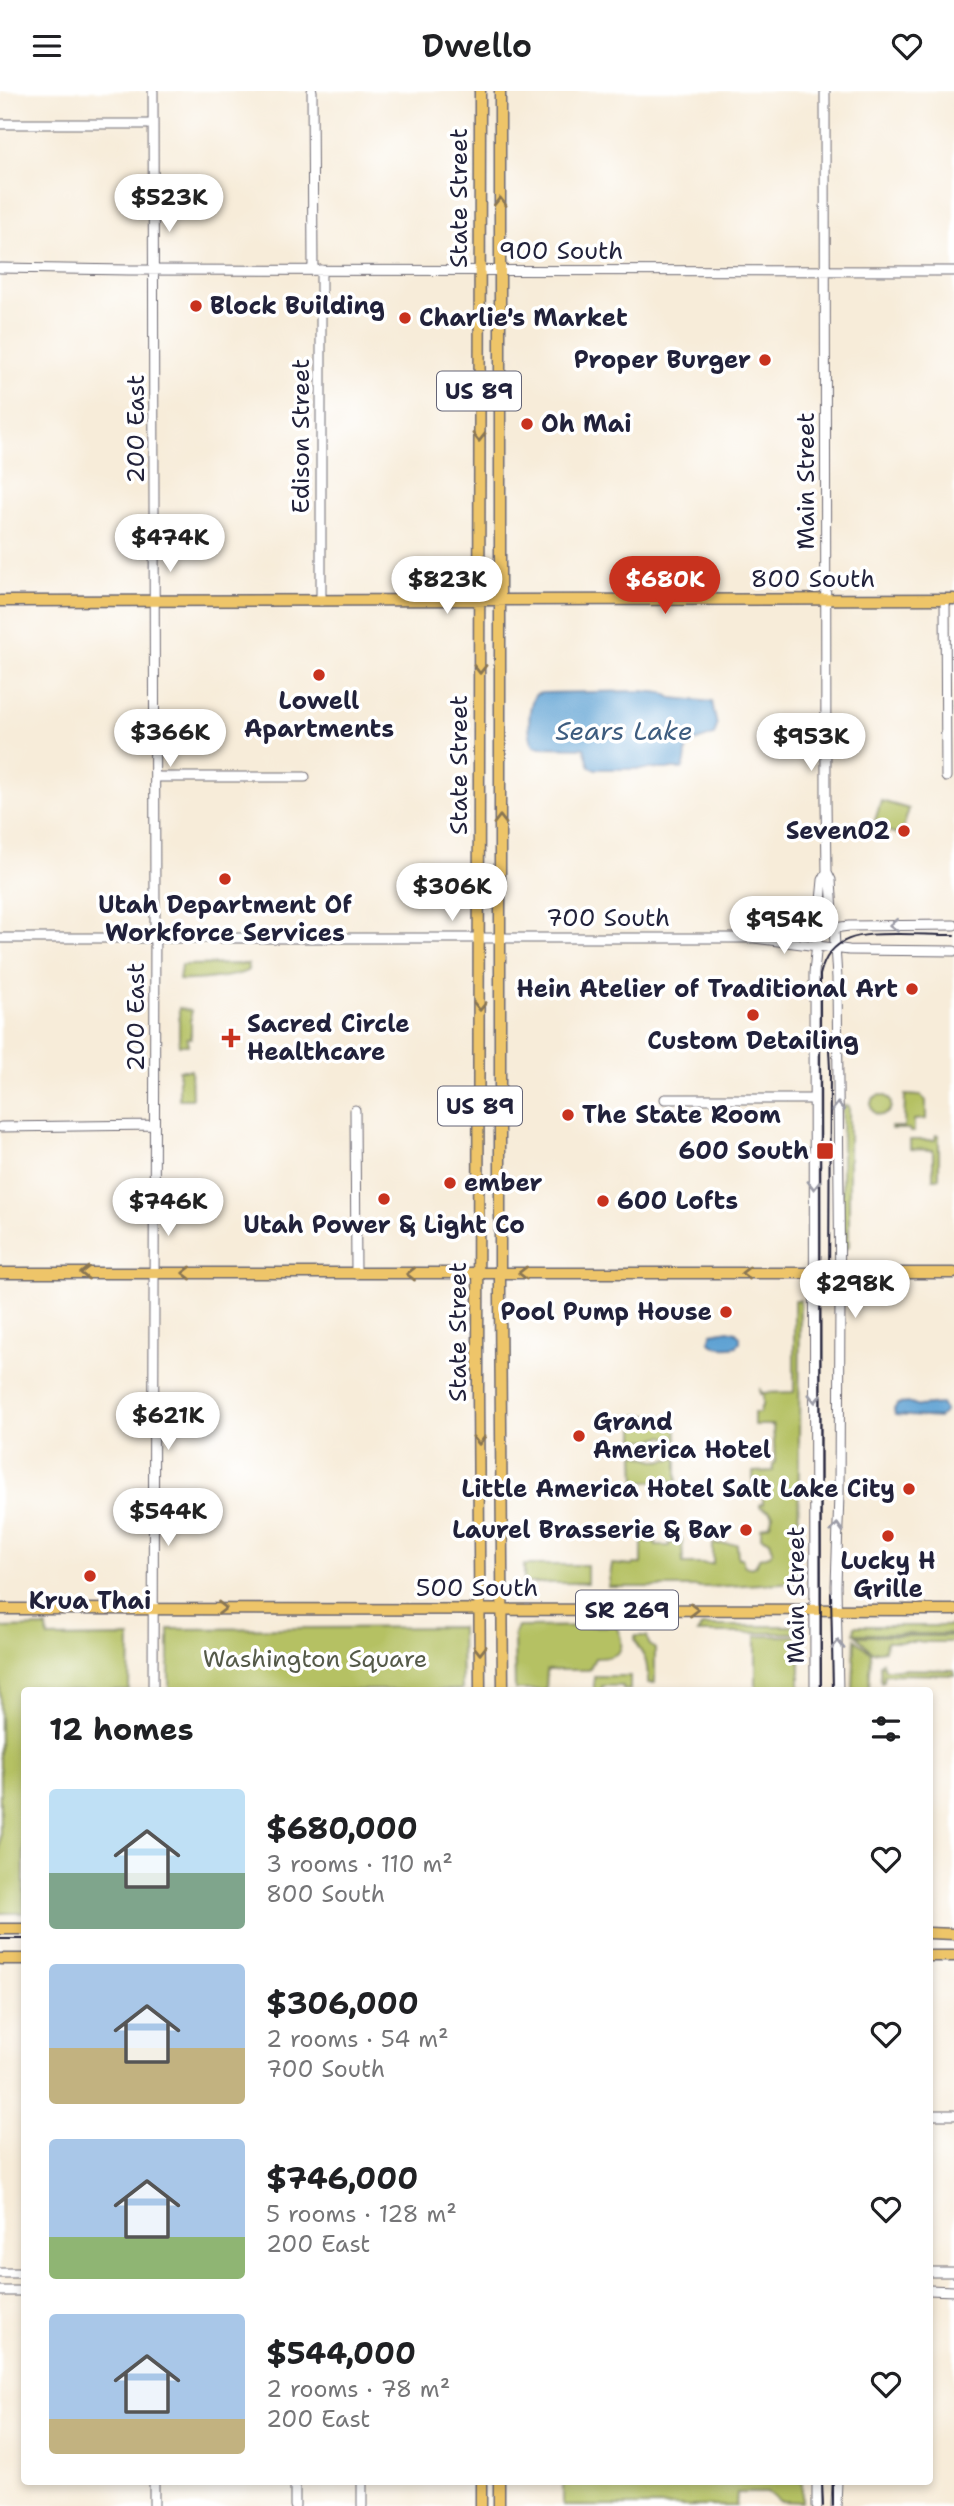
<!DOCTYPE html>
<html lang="en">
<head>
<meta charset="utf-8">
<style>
  body { margin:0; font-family:"Shantell Sans",sans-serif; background:#f6f6f6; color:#202124; height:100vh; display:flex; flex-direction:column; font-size:26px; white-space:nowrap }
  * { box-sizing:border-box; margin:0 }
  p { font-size:23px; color:#757577 }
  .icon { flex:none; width:38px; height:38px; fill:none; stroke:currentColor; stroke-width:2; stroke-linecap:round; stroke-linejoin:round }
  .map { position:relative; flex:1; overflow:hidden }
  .side { position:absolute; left:21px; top:1596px; width:912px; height:798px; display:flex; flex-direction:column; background:#fff; border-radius:7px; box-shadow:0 4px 10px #0003 }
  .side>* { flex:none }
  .price { position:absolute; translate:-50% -60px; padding:0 16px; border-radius:24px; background:#fff; color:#222; font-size:23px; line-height:46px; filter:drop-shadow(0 2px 4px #0008) }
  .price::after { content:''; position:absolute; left:50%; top:42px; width:21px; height:16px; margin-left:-10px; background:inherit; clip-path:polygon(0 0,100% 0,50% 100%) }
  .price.current { background:#c8321e; color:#fff }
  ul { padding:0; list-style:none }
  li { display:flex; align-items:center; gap:21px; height:175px; padding:0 28px }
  li span { display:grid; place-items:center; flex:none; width:196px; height:140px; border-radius:7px; color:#555 }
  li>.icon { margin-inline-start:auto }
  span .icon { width:84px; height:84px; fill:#fffc; stroke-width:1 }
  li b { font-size:30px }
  h2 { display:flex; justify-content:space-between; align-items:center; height:84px; padding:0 28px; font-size:30px }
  header { display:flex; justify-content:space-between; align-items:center; height:91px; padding:0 28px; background:#fff; font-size:32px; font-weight:600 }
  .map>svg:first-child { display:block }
  .green { fill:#b5c163; stroke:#6c724f; stroke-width:2 }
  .water { fill:#5fa2d3; stroke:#406287; stroke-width:2 }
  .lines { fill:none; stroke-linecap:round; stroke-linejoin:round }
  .minor-casing { stroke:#6d6972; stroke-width:11 }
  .major-casing { stroke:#6d6972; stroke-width:13 }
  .minor { stroke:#fff; stroke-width:9 }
  .major { stroke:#eec569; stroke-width:10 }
  .tram { stroke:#22223b; stroke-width:2 }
  .oneway { stroke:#887452 }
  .oneway2 { stroke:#9c9ca7 }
  .poi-dot { fill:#c8321e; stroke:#fff; stroke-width:2.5 }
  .labels { text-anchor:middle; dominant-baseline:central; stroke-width:7; stroke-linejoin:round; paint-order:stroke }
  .shield { fill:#fff; stroke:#646476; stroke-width:2 }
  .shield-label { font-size:23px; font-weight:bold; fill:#22223b }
  .street-label { font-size:24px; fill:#22223b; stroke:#fff }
  .poi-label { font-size:24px; font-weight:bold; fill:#22223b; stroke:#fff; text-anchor:start }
  .park-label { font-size:24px; fill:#555a49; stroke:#fff }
  .water-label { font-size:26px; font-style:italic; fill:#3d5c7f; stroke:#fff }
</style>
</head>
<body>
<header><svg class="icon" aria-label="menu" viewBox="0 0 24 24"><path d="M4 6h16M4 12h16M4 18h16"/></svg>Dwello<svg class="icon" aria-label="heart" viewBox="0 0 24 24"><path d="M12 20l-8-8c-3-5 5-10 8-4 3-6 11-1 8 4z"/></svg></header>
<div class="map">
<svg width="954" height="2415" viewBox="0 0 954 2415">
  <rect width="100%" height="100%" fill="#fff"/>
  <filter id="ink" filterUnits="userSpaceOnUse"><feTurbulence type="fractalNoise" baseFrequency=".0143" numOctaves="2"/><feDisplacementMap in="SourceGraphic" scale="14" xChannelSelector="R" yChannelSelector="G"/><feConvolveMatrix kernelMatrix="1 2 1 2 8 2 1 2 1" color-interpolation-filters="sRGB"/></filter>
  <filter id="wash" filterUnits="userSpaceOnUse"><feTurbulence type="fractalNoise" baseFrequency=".00686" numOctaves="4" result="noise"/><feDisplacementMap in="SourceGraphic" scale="28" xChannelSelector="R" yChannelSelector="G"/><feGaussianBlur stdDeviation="1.57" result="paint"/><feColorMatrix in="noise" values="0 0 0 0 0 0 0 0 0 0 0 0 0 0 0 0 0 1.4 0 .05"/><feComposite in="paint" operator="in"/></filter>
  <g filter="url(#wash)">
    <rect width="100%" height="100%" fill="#f7ecd9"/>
    <path class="green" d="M881 710 909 718 901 744 873 736Z
      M248 873V879C240 886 192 890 179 889L181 874Z
      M179 917 191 920V947H187L188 954H179Z
      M179 979H191L192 1008H179Z
      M871 1014a10 10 0 1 1 20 0a10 10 0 1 1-20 0Z
      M905 1004 921 1005 926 1010V1028L914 1029V1041H910L909 1038H891V1036H904Z
      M842 1015H849V1156L845 1158 842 1157Z
      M936 1044H939V1087H933V1059L910 1058V1049H935Z
      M794 1209H800L798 1491 711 1496H608L612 1473 633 1475V1473H642V1448H647V1452H656V1455H669V1452H677L678 1448H682L683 1473H713V1453H737L738 1467H742L744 1474C751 1479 757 1476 759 1467L770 1464 773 1459 770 1450 761 1446V1437L770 1433 773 1424 770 1420 760 1416V1413H763V1401L760 1400V1395L753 1394V1381L773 1380V1373L775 1372 773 1334H754V1322H760L761 1316 763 1315V1303H760V1299L762 1302 794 1301Z
      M638 1324 676 1326 677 1349 662 1345 652 1349H642L639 1353 635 1352V1326Z
      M637 1363 659 1370 677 1367V1390L636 1391 635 1364Z
      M524 1474H587V1492H524Z
      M616 1535C628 1559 620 1567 595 1567L589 1579H547L546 1599H515L514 1544 518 1536Z
      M702 1535H798V1542H697Z
      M855 1535H954V1543H854Z
      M47 1536 48 1547 130 1546 129 1599 24 1600V1822H0V1537Z
      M461 1536 462 1599H169V1538Z
      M635 1545H647L649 1553 655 1558V1592H648C648 1583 648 1576 645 1568 641 1558 635 1556 635 1545Z
      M756 1545H800V1599H756Z
      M857 1545H954V1551H886L885 1559 872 1561Z
      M855 1548 871 1562 869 1599H853Z
      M882 1571 885 1578 954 1579V1584L885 1583 884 1590 881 1591 880 1574Z
      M594 1585H630V1599H623V1595H602V1599H594Z
      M563 2391H802V2411L779 2410 768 2402H737L736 2415H563Z"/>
    <path class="water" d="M641 600 664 602 672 607 712 611 717 635 714 644 688 653C684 661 688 670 682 678H595L590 676 584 657 539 656 534 655C527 645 528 615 535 604L541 602Z
      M728 1239 736 1241 740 1246V1251L737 1255C727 1257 716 1258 709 1250L712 1242Z
      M911 1312 919 1315 941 1313 945 1320 939 1327 895 1324 894 1318 898 1313Z"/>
  </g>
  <g filter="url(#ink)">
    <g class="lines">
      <g class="minor-casing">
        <path id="minor" d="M153 0 155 823 153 1600
          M312 0 313 179
          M825 0 826 711 827 781 831 789 837 887 840 1208 839 1403 836 1495 838 1600
          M0 33H153
          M0 177 129 179 954 180
          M321 179V510
          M945 508 946 686
          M155 686H305
          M773 845 849 835 954 834
          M0 847H754L849 859 954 860
          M665 1008H814
          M355 1019 356 1183
          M1 1036 154 1034
          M815 1600 814 882 823 789 827 781
          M929 2024H954
          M929 2181H954
          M0 2182H24
          M929 2199 954 2200
          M0 2200H24
          M154 2390V2415
          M295 2390V2415
          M817 2390V2415
          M362 2415V2390
          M836 2415 837 2390"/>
      </g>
      <g class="major-casing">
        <path id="major" d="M480 0 478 1302 480 1600
          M500 0V1205L503 1600
          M0 510 954 508
          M0 1182H954
          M0 1518 954 1519
          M0 1838H24
          M929 1842 954 1843
          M929 1865H954
          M0 1868H24
          M481 2390V2415
          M499 2415V2390"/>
      </g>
      <use href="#minor" class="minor"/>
      <use href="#major" class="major"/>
      <path class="tram" d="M828 938 830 978 829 1201
        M831 1502 833 1600
        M821 1600 820 884C830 842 863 843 899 843 917 843 936 844 954 844
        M0 1848H24
        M822 2390 823 2415
        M833 2415V2390"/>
    </g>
    <defs><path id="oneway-chevron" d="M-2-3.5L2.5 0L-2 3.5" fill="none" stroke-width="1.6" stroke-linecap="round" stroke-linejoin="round" transform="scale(1.75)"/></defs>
    <g class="oneway">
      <use href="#oneway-chevron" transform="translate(500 111) rotate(-90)"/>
      <use href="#oneway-chevron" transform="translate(479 346) rotate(90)"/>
      <use href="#oneway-chevron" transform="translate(480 578) rotate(90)"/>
      <use href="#oneway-chevron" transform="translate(500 729) rotate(-90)"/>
      <use href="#oneway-chevron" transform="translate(480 915) rotate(90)"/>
      <use href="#oneway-chevron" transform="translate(85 1182) rotate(-180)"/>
      <use href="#oneway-chevron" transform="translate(187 1182) rotate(-180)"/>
      <use href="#oneway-chevron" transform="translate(523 1182) rotate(180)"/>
      <use href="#oneway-chevron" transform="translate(746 1182) rotate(180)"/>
      <use href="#oneway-chevron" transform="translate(411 1183) rotate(180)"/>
      <use href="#oneway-chevron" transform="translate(479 1349) rotate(89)"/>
      <use href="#oneway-chevron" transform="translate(222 1517)"/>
      <use href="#oneway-chevron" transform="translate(694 1519)"/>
      <use href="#oneway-chevron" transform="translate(480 1559) rotate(90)"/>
    </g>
    <g class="oneway2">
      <use href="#oneway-chevron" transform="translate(894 834) rotate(180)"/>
      <use href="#oneway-chevron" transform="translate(838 1016) rotate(-91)"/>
      <use href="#oneway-chevron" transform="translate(814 1094) rotate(90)"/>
      <use href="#oneway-chevron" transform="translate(815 1307) rotate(89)"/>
      <use href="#oneway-chevron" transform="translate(837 1437) rotate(-87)"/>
      <use href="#oneway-chevron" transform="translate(838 1554) rotate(-90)"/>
    </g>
  </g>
  <g class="poi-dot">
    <circle cx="196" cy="215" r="7"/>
    <circle cx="405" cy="227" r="7"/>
    <circle cx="765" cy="269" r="7"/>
    <circle cx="527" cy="333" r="7"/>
    <circle cx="319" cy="584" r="7"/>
    <circle cx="904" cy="740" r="7"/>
    <circle cx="225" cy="788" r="7"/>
    <circle cx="912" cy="898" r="7"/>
    <circle cx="753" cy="924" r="7"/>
    <path d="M227.5 936.5h7v7h7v7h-7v7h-7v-7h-7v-7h7z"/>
    <circle cx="568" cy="1024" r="7"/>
    <rect x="816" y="1051" width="18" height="18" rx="3.5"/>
    <circle cx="450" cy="1092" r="7"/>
    <circle cx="384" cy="1108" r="7"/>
    <circle cx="603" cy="1110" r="7"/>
    <circle cx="726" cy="1221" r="7"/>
    <circle cx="579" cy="1345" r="7"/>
    <circle cx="909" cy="1398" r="7"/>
    <circle cx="746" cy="1439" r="7"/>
    <circle cx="888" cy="1445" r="7"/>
    <circle cx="90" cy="1485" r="7"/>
  </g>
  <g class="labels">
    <g class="shield">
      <rect x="437" y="280.5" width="84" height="39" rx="5"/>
      <rect x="438" y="995.5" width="84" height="39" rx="5"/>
      <rect x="576" y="1499.5" width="102" height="39" rx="5"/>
    </g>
    <g class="shield-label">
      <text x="479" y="300">US 89</text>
      <text x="480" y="1015">US 89</text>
      <text x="627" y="1519">SR 269</text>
    </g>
    <g class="street-label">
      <text transform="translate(459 107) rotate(-90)">State Street</text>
      <text x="561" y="160">900 South</text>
      <text transform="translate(136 338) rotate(-90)">200 East</text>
      <text transform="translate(301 345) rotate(-90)">Edison Street</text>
      <text transform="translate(806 390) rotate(-90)">Main Street</text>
      <text x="813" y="488">800 South</text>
      <text transform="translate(459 674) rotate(-90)">State Street</text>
      <text x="608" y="827">700 South</text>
      <text transform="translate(136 926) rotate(-90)">200 East</text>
      <text transform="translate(458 1241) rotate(-90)">State Street</text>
      <text x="477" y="1497">500 South</text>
      <text transform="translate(796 1504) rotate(-90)">Main Street</text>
    </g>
    <g class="poi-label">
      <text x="210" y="215">Block Building</text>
      <text x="419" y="227">Charlie's Market</text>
      <text x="751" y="269" text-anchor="end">Proper Burger</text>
      <text x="541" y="333">Oh Mai</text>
      <text x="319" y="610" text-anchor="middle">Lowell<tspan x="319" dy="28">Apartments</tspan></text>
      <text x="890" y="740" text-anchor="end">Seven02</text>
      <text x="225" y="814" text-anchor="middle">Utah Department Of<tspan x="225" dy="28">Workforce Services</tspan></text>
      <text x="898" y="898" text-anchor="end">Hein Atelier of Traditional Art</text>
      <text x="247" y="933">Sacred Circle<tspan x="247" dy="28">Healthcare</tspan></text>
      <text x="753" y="950" text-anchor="middle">Custom Detailing</text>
      <text x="582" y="1024">The State Room</text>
      <text x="809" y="1060" text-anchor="end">600 South</text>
      <text x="464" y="1092">ember</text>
      <text x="617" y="1110">600 Lofts</text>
      <text x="384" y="1134" text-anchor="middle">Utah Power &amp; Light Co</text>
      <text x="712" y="1221" text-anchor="end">Pool Pump House</text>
      <text x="593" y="1331">Grand<tspan x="593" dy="28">America Hotel</tspan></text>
      <text x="895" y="1398" text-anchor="end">Little America Hotel Salt Lake City</text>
      <text x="732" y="1439" text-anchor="end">Laurel Brasserie &amp; Bar</text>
      <text x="888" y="1470" text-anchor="middle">Lucky H<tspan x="888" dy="28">Grille</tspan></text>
      <text x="90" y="1510" text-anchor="middle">Krua Thai</text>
    </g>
    <g class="park-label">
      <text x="315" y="1568">Washington Square</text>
    </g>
    <g class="water-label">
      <text x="624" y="639">Sears Lake</text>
    </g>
  </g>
</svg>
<b class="price" style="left:169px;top:143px">$523K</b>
<b class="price" style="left:170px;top:483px">$474K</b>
<b class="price" style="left:447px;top:525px">$823K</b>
<b class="price current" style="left:665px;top:525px">$680K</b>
<b class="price" style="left:170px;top:678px">$366K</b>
<b class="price" style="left:811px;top:682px">$953K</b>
<b class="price" style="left:452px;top:832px">$306K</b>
<b class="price" style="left:784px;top:865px">$954K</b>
<b class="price" style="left:168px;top:1147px">$746K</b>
<b class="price" style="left:855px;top:1229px">$298K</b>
<b class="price" style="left:168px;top:1361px">$621K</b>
<b class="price" style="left:168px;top:1457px">$544K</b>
<section class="side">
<h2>12 homes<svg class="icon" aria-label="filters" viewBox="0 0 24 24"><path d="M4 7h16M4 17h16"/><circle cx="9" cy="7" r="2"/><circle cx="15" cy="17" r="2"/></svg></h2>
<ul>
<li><span style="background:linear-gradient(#bfe0f5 60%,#7fa58c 0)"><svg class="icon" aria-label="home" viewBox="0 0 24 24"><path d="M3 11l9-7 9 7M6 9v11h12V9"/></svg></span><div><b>$680,000</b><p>3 rooms · 110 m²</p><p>800 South</p></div><svg class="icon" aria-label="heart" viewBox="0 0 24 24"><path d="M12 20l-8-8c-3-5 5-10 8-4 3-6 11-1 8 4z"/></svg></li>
<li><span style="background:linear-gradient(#a9c7e8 60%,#c2b280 0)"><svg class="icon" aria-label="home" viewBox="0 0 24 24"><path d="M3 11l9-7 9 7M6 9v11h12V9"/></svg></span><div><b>$306,000</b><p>2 rooms · 54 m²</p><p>700 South</p></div><svg class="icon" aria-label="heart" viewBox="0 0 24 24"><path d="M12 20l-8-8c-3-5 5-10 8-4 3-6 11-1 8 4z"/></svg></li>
<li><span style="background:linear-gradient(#a9c7e8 70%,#8fb573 0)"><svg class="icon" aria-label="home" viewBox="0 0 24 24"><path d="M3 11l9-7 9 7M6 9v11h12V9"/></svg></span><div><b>$746,000</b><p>5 rooms · 128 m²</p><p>200 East</p></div><svg class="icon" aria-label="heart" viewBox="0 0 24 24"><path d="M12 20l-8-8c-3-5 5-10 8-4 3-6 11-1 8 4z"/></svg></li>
<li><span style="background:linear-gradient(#a9c7e8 75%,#c2b280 0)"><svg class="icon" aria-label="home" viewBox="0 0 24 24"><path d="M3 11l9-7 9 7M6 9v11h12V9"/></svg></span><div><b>$544,000</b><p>2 rooms · 78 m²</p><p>200 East</p></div><svg class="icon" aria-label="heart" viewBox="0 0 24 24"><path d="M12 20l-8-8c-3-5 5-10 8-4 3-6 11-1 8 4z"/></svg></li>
</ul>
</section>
</div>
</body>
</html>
